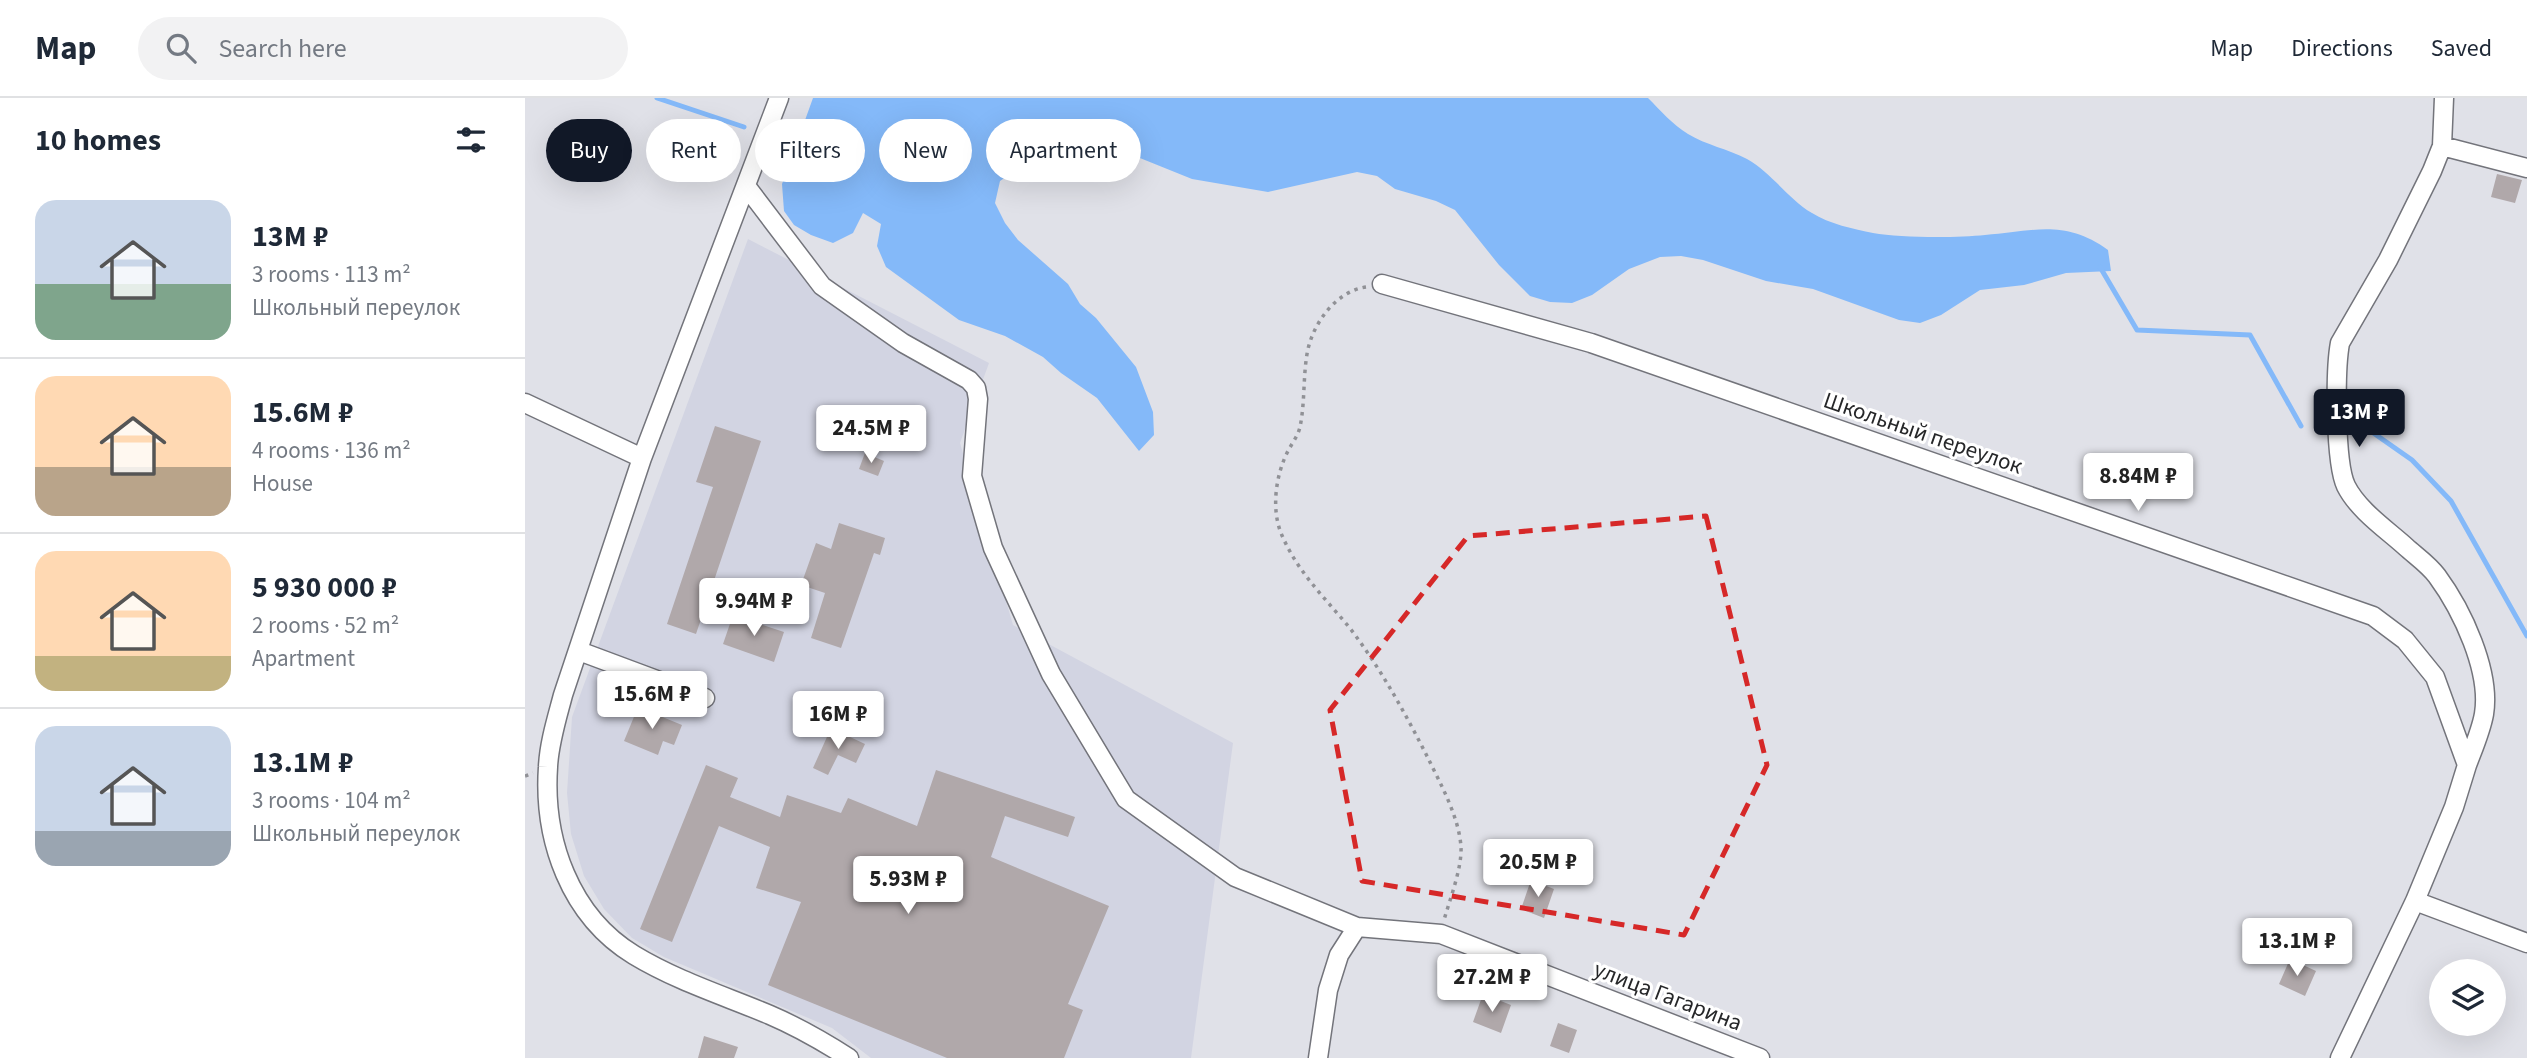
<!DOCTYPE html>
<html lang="en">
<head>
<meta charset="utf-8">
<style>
  body { margin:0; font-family:"Source Sans 3",sans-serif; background:#f2f2f3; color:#1f2937; height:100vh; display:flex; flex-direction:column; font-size:26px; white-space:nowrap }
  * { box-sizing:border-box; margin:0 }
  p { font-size:23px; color:#747a83 }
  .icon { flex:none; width:38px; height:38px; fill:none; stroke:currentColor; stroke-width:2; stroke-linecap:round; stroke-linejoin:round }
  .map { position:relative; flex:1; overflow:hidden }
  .side { display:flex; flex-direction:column; background:#fff; width:525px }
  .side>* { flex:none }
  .top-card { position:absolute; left:21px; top:21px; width:665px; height:63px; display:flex; gap:14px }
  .buttons { position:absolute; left:1904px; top:861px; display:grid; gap:14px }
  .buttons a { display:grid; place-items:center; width:77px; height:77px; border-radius:50%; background:#fff; box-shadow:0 7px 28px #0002; font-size:35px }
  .price { position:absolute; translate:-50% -60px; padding:0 16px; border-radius:7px; background:#fff; color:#222; font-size:23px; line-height:46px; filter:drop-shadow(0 2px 4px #0008) }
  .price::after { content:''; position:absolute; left:50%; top:42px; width:21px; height:16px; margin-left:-10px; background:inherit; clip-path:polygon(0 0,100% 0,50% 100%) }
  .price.selected { background:#111827; color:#fff }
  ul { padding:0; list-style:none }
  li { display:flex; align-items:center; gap:21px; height:175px; padding:0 35px }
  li+li { border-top:2px solid #e0e1e3 }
  li span { display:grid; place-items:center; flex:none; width:196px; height:140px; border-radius:21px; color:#555 }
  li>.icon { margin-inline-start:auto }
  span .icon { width:84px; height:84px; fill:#fffc; stroke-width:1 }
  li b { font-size:30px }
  h2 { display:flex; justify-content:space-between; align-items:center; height:84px; padding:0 35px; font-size:30px }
  .pill { padding:0 24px; border-radius:32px; background:#fff; box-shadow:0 7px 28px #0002; font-size:24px; line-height:63px }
  .pill.selected { background:#111827; color:#fff }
  header { display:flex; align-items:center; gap:42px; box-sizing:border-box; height:98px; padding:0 35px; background:#fff; border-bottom:2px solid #e0e1e3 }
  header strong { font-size:33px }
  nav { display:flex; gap:38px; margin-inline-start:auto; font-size:24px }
  .search { width:490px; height:63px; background:#f2f2f3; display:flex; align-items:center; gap:18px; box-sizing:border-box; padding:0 24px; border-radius:38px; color:#747a83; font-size:26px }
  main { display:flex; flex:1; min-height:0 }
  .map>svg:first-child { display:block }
  .built { fill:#d2d4e2 }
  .water { fill:#84b9f9 }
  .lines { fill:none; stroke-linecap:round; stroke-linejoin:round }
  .stream { stroke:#84b9f9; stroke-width:5 }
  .building { fill:#b0a8aa }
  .minor-casing { stroke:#73747b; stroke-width:21 }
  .path { stroke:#909196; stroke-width:3.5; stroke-dasharray:3.5 5; stroke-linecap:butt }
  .minor { stroke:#fff; stroke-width:18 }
  .marked { fill:none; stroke:#d62828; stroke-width:5; stroke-dasharray:14 9; stroke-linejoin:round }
  .labels { text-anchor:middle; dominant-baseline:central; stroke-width:6; stroke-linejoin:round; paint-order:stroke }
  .street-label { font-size:23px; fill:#262729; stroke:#fff }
</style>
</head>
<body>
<header>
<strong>Map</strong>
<div class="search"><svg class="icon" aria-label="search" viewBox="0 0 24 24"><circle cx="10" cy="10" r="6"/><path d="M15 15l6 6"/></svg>Search here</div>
<nav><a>Map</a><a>Directions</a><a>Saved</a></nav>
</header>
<main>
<section class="side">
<h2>10 homes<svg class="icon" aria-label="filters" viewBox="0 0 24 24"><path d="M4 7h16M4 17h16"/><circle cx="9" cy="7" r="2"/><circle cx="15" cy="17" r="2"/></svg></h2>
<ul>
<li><span style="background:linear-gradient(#c9d6e8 60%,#7fa58c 0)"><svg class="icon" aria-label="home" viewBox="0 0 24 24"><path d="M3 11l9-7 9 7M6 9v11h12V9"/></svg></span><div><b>13M ₽</b><p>3 rooms · 113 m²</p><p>Школьный переулок</p></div></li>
<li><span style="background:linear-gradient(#ffd9b3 65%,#b9a48a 0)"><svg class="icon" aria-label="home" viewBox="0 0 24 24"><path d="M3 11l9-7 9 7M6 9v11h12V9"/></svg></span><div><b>15.6M ₽</b><p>4 rooms · 136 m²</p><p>House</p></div></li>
<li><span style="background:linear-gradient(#ffd9b3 75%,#c2b280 0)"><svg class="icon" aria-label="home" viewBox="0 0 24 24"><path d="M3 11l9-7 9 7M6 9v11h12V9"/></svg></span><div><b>5 930 000 ₽</b><p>2 rooms · 52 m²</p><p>Apartment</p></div></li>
<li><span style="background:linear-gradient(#c9d6e8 75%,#9aa5b1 0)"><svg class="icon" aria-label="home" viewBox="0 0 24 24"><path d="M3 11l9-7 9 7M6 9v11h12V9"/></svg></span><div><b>13.1M ₽</b><p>3 rooms · 104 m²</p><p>Школьный переулок</p></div></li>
</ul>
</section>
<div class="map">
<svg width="2002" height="960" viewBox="0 0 2002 960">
  <rect width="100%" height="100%" fill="#e0e1e8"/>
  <path class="built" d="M223 141 464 265 435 345 488 527 708 645 666 960H346L307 930 139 859 107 840 79 811 59 778 46 736 42 695 47 619Z"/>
  <path class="water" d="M288 0H1123C1135 12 1148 27 1163 36 1181 47 1203 51 1222 61 1247 75 1263 101 1287 115 1304 126 1329 131 1348 135 1375 140 1432 140 1460 137 1509 133 1540 121 1583 152L1586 173 1541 175 1499 187 1455 192 1416 217 1395 225 1374 222 1288 191 1241 183 1178 162 1156 158 1135 159 1104 171 1067 197 1047 205 1025 204 1005 198 974 167 930 112 911 103 870 91 852 78 832 74 743 94 667 81 605 56 581 57 559 64H538L495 69 475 83 470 105 480 125 493 142 543 186 555 206 571 220 611 269 628 314 629 337 614 353 572 300 536 275 518 259 480 238 434 222 361 169 352 148 356 126 338 115 328 135 308 145 286 137 269 127 259 113 257 86Z"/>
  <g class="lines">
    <path class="stream" d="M132 0 219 29
      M1575 169 1612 232 1725 237 1776 328
      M1837 327 1887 362 1926 403 2002 538"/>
  </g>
  <path class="building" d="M1972 76 1997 82 1990 105 1966 99Z
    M190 328 236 343 171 536 142 526 188 389 171 384Z
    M340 355 359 363 353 378 334 371Z
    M314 425 360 440 355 457 349 455 316 550 286 540 300 495 276 487 291 445 306 451Z
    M208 517 259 534 249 564 198 546Z
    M113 609 157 627 149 647 138 643 133 657 99 643Z
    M306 630 340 646 331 665 313 657 303 677 288 670Z
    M181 667 213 680 205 699 255 719 262 697 316 715 323 700 392 728 411 672 550 719 543 739 480 718 466 759 584 808 543 906 558 912 539 960H422L243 887 276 804 231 790 245 749 194 728 147 844 115 831Z
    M1006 782 1029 791 1019 820 996 811Z
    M1765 861 1791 873 1780 898 1754 886Z
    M958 896 986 907 976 935 948 924Z
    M1033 925 1052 932 1044 955 1025 948Z
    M179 938 213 949 209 960H173Z"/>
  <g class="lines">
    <g class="minor-casing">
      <path id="minor" d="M254 0 117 360 38 597C32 620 24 645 23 669 18 742 45 818 109 857 152 883 200 898 245 917 273 929 299 944 324 960
        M1919 0 1917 48 1907 73 1863 162 1815 245C1810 272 1810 365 1821 388 1833 412 1861 431 1881 449 1891 458 1904 467 1912 478 1937 512 1966 573 1959 616 1956 633 1948 651 1942 667
        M1917 48 2002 70
        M221 88 297 188 378 245 444 282 451 290 453 301 447 378 468 450 526 576 601 701 710 779 832 829
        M857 186 1066 245 1848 518 1880 542 1910 579 1942 667 1929 709 1890 803 1815 960
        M0 305 117 360
        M54 553 180 600
        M1890 803 2002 845
        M793 960 803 892 814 857 832 829 916 836 1235 960"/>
    </g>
    <path class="path" d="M841 189C811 193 787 226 782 256 778 280 780 305 775 329 773 338 767 345 763 353 751 376 746 410 756 435 771 472 799 499 824 529 855 569 880 615 903 660 916 687 934 719 936 749 937 770 925 801 919 822
      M0 678 8 675"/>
    <use href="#minor" class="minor"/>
  </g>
  <path class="marked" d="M1181 418 1242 667 1159 837 837 783 805 612 943 438Z"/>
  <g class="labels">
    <g class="street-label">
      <text transform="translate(1398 335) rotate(19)">Школьный переулок</text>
      <text transform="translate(1143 898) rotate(21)">улица Гагарина</text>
    </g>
  </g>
</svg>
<div class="buttons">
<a><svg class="icon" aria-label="layers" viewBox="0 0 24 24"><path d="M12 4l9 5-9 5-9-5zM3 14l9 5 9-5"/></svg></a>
</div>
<b class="price selected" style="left:1834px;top:351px">13M ₽</b>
<b class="price" style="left:346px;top:367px">24.5M ₽</b>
<b class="price" style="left:1613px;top:415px">8.84M ₽</b>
<b class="price" style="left:229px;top:540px">9.94M ₽</b>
<b class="price" style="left:127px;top:633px">15.6M ₽</b>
<b class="price" style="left:313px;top:653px">16M ₽</b>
<b class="price" style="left:1013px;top:801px">20.5M ₽</b>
<b class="price" style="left:383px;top:818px">5.93M ₽</b>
<b class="price" style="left:1772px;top:880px">13.1M ₽</b>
<b class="price" style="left:967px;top:916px">27.2M ₽</b>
<div class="top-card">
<a class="pill selected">Buy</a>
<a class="pill">Rent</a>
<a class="pill">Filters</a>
<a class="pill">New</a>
<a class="pill">Apartment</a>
</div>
</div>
</main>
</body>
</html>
